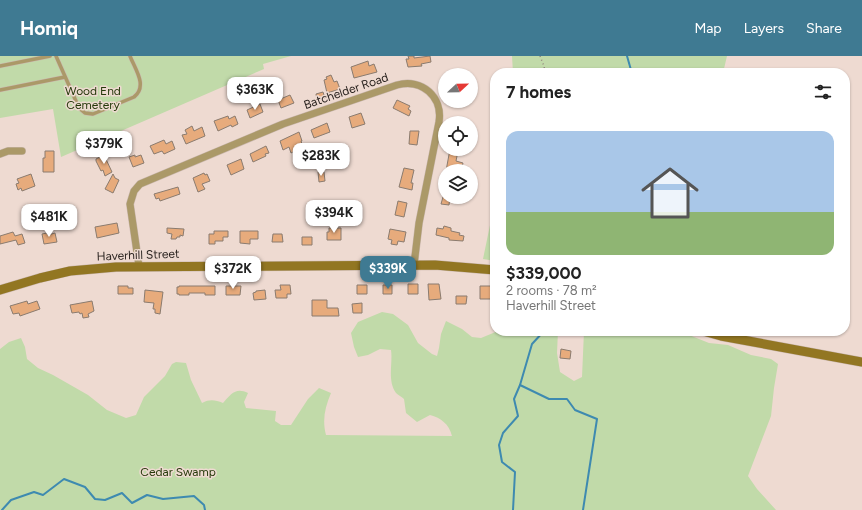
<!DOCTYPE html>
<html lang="en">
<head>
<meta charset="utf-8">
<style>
  body { margin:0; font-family:Figtree,sans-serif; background:#f6f6f6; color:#222; height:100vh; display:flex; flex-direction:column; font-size:15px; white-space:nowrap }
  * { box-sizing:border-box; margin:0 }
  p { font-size:13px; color:#767676 }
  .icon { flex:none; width:22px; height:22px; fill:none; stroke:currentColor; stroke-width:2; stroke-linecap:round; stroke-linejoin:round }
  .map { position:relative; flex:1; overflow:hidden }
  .sheet { position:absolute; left:490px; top:12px; width:360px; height:268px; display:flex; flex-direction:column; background:#fff; border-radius:16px; box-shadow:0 1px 3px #0004 }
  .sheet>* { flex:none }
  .needle { width:26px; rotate:68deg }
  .buttons { position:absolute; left:438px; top:12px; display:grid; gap:8px }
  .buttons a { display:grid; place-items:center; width:40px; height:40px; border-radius:50%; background:#fff; box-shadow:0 1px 3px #0004; font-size:20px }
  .price { position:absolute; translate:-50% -34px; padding:0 9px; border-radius:8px; background:#fff; color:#222; font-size:13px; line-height:26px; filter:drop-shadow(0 1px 2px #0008) }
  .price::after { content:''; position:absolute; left:50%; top:24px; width:12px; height:9px; margin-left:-6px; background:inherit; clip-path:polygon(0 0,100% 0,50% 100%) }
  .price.on { background:#3f7a92; color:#fff }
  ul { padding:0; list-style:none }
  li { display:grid; align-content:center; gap:8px; height:212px; padding:0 16px }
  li+li { border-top:1px solid #e0e0e0 }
  li span { display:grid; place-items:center; height:124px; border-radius:12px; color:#555 }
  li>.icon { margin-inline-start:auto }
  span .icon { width:72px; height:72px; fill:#fffc; stroke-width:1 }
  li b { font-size:17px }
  h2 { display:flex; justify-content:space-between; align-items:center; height:48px; padding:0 16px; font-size:17px }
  header { display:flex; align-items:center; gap:24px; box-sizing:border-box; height:56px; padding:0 20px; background:#3f7a92; color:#fff }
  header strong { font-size:19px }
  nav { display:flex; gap:22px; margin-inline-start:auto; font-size:14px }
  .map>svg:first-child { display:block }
  .green { fill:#c1daa9 }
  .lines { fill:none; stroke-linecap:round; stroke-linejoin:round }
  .stream { stroke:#3e8ab0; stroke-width:2 }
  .building { fill:#e7ab7c; stroke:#8a7b6f }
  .service-casing { stroke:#cbb9b1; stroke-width:4.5 }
  .minor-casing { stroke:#cbb9b1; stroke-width:8 }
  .secondary-casing { stroke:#cbb9b1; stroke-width:10 }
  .path { stroke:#93857e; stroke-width:1.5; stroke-dasharray:1 3; stroke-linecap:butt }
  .service { stroke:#ab9968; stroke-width:3.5 }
  .minor { stroke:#ab9968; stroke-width:7 }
  .secondary { stroke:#927622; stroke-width:9 }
  .labels { text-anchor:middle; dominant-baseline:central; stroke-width:3; stroke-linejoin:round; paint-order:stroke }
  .park-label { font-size:12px; fill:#263a0b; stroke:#eedad1 }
  .street-label { font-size:12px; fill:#2b2420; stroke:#eedad1 }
</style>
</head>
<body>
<header>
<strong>Homiq</strong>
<nav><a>Map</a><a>Layers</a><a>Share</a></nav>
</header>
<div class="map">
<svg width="862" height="454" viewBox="0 0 862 454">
  <rect width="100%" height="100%" fill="#eedad1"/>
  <path class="green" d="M0 0H291L263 8 264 13 61 101 53 53 0 62Z
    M512 0H727L723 17H513Z
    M495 145V205L483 203Z
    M382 256 393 258 408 269 418 287 432 298 437 300 439 292 441 278 446 265 462 273 472 281 481 282 498 275H558L557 297 560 316 574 325 582 321 584 275H657L684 277 709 287 728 289 751 299 771 303 778 308 774 332 771 360 748 420 757 433 776 454H0V293L9 286 21 282 25 291 27 303 38 312 53 319 88 339 107 354 126 362 136 359 144 341 165 320 172 308 176 306 186 307 191 324 202 347C210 343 215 344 223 347 231 338 236 331 248 337L244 346 246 352 276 355 275 365 281 369H291L308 343 319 332 331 337C325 351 322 364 326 379L452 380C449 368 441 362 430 359L417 366 406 357 404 343C402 341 398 339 396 337 387 325 393 307 391 294L380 293 368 299 358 301 354 291 351 277 358 266Z"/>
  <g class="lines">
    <path class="stream" d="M627 0 631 14 627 17
      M520 329 549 343H567L575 354 597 363 583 454
      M2 454 11 444 34 436 43 439 64 423 85 431 95 443 105 444 122 437 132 447 147 439 163 443 194 440 204 449 205 454
      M513 454 515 416 502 406 499 389 503 377 518 360 514 343 520 329 532 288 544 275"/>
  </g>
  <path class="building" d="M408 0H414V2L430 0 431 6 421 8 422 10 408 11 406 3H409Z
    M368 5 369 10 374 8 377 16 354 22 351 11Z
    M331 19 334 26 337 25 340 33 327 37 324 24 327 23 326 21Z
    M323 36 325 42 317 44 316 38Z
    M290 39 294 47 281 52 278 44Z
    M397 44 410 50 408 53 411 55 409 60 393 52Z
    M260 48 263 56 250 62 247 54Z
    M361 57 365 68 352 72 349 61Z
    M228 60 229 63 235 60 238 68 232 71 231 69 218 75 214 65Z
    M327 67 330 76 314 82 311 74Z
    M192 70 194 75 202 71 205 80 186 88 182 79 187 78 185 74Z
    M410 75H419L417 89 409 88Z
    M299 76 302 85H301L302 88 300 90 302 95 296 98 295 95 291 97 289 91 283 94 280 85Z
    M164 84 166 88 172 85 175 93 164 98 162 95 154 98 150 90Z
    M266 90 269 97 265 98 266 100 253 106 250 98Z
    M450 93 458 95 456 105 463 107 461 115H446Z
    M45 95H54V116H43V102H45Z
    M104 99 112 116 105 120 103 114 101 115 96 105V103Z
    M135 99V101L141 99 144 107 133 111 129 101Z
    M241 103 244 113 231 119 227 109Z
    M404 112 414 114 411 127H413L412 134 399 131Z
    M318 116H324L325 125 319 126Z
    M204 117 205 119 207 118 210 125 202 128 205 133 198 136 193 122Z
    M31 118 35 130 22 135 21 132 18 134 16 128 19 127 17 123Z
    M113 118 115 122 119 124 113 137 105 133Z
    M178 131 180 138 160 145 159 142 156 143 154 138Z
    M443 141H450L449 149 441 148Z
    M398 145 407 147 404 161 395 159Z
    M117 167 119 177 97 182 95 171Z
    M444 170 451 172V175L460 177 459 179 464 180 463 185 449 184V182L436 179 437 172 443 173Z
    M167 172 184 173 183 180 180 179V181H177L176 183H171L172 178 167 177Z
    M329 172H341V184H327V176H329Z
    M390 173 406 176 404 186 398 185 397 189 391 188 392 184 388 183Z
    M214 175H228V181H223V185H215V188H209V178H214Z
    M240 175H258V183H250V188L240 187Z
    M13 176 15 180 22 178 25 187 18 189 16 184 0 188V180Z
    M47 177 48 179 55 177 57 186 44 188 42 178Z
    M273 178H282L283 186H272Z
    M302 181H312V189H302Z
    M408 228H418V238H408Z
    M428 228H439L441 243 429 244Z
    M280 229H290L291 238H287V242H276L275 234H281Z
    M357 229H367V238H357Z
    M383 229H392V238H383Z
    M118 230H128V232H133V238H118Z
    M179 230H215V239H205V237H189V239H179V238H177V231H179Z
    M226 230H241L240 239H226Z
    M480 230H493L494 243H480Z
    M145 234 163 236 160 258 155 257V253H153L154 247 144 246Z
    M265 234 266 243 254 244 253 237 256 236V235Z
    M456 240H467L466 248H456Z
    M312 244H327V252H338L339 260H312Z
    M27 245 28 248 37 245 40 253 20 260 19 257 13 258 10 250Z
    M92 245 94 255 88 258 89 261 83 262 82 257 80 258 79 256 72 257 70 249Z
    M362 247V257H353L352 248Z
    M561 293 571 295 570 303 560 302Z"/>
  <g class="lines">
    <g class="service-casing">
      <path id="service" d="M56 0 79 52 85 57 93 58 134 41C148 30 135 13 130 0
        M0 10 50 0
        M0 34 65 21"/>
    </g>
    <g class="minor-casing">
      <path id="minor" d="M0 98 8 95H22
        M139 210 130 148 134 135 140 128 283 68 397 29C422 22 443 41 439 66L419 167 414 209"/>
    </g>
    <g class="secondary-casing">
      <path id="secondary" d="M0 234 40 222 70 215 116 211 435 209 495 214
        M703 275 721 280 862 306"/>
    </g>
    <path class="path" d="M540 0 544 10 545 17
      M494 206 495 198"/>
    <use href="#service" class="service"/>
    <use href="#minor" class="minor"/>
    <use href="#secondary" class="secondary"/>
  </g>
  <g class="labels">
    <g class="park-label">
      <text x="93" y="35">Wood End<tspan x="93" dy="14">Cemetery</tspan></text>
      <text x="178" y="416">Cedar Swamp</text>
    </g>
    <g class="street-label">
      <text transform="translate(346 35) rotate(-19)">Batchelder Road</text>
      <text transform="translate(138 199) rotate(-2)">Haverhill Street</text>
    </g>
  </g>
</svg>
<div class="buttons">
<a><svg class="needle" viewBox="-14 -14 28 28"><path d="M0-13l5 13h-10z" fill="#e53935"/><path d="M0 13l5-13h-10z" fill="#767676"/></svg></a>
<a><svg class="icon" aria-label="locate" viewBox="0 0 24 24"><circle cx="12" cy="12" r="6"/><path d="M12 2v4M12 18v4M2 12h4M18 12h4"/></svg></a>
<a><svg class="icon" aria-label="layers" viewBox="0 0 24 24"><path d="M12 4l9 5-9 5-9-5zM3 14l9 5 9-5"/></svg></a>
</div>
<b class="price" style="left:255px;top:55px">$363K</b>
<b class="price" style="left:104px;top:109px">$379K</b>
<b class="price" style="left:321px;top:121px">$283K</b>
<b class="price" style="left:334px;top:178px">$394K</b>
<b class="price" style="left:49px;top:182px">$481K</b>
<b class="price" style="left:233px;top:234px">$372K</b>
<b class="price on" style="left:388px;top:234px">$339K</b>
<section class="sheet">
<h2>7 homes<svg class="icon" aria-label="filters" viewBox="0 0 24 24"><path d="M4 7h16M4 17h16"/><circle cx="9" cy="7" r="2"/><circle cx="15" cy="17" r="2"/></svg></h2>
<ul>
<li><span style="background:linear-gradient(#a9c7e8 65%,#8fb573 0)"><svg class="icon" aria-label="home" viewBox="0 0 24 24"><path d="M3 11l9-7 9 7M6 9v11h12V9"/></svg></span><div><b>$339,000</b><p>2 rooms · 78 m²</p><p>Haverhill Street</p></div></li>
</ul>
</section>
</div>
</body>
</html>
